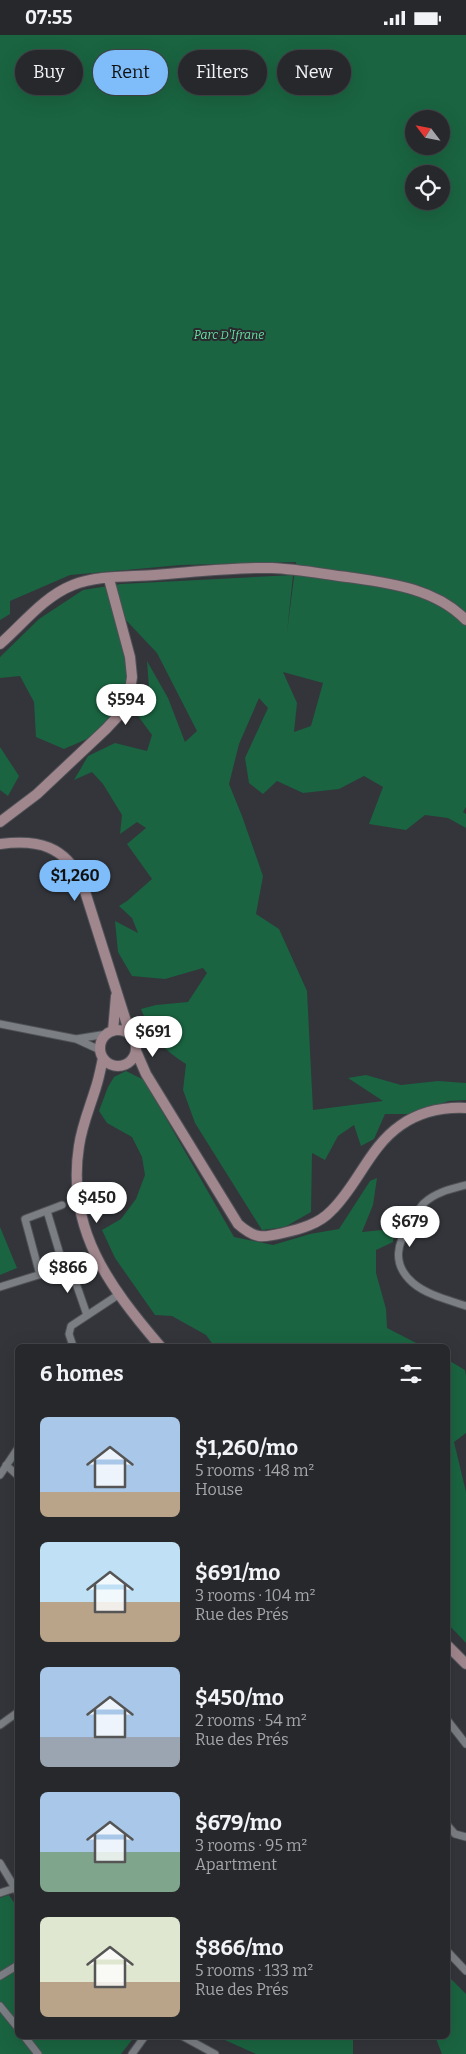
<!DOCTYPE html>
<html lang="en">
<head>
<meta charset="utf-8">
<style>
  body { margin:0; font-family:Bitter,serif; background:#2e3034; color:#f1f3f6; height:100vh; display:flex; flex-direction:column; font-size:19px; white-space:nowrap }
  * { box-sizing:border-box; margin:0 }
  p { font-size:16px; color:#a4a6a9 }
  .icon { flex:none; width:28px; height:28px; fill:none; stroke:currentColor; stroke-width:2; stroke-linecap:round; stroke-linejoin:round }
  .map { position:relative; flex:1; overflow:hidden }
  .panel { position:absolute; left:15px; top:1309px; width:435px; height:695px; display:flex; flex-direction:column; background:#26282c; border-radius:8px; box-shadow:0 5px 20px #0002,0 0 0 1px #424448 }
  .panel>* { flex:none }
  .banner { position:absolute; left:15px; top:15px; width:436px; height:45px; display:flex; gap:10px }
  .needle { width:32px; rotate:302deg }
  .controls { position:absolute; left:405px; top:75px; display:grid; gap:10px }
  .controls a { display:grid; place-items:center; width:45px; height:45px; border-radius:50%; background:#26282c; box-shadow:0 5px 20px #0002,0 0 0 1px #424448; font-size:25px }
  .price { position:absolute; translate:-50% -42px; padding:0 11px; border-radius:18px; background:#fff; color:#222; font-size:16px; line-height:32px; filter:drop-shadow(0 1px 2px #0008) }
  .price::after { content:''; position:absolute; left:50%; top:30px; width:15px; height:11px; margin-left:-8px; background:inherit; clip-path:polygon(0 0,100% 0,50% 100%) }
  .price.selected { background:#7ebdf9; color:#111 }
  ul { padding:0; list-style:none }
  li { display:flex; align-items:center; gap:15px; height:125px; padding:0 25px }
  li span { display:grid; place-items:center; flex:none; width:140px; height:100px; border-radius:8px; color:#555 }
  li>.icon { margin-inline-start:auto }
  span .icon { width:60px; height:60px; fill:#fffc; stroke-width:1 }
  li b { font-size:21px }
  h2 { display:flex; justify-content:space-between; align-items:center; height:60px; padding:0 25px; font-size:21px }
  .pill { padding:0 18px; border-radius:22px; background:#26282c; box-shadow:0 5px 20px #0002,0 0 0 1px #424448; font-size:18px; line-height:45px }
  .pill.selected { background:#7ebdf9; color:#111 }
  .status { display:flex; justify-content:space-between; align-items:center; height:35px; padding:0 25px; background:#26282c; direction:ltr }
  .status svg { height:14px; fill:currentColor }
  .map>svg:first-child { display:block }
  .green { fill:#1a6441; fill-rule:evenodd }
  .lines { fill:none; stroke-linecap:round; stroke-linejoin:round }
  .street-casing { stroke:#4f5156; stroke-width:9 }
  .secondary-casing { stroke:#4f5156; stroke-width:12 }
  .street { stroke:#7b7e83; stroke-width:7 }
  .secondary { stroke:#a0868d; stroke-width:10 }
  .labels { text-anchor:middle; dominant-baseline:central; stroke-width:4; stroke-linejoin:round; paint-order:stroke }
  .park-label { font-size:12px; font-style:italic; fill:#67e3a3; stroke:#292b2f }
</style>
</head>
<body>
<div class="status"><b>07:55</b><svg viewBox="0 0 49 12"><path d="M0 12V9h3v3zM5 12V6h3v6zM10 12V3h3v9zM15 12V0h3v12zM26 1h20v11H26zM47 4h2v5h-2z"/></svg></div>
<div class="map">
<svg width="466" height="2019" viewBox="0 0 466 2019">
  <rect width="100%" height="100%" fill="#33353a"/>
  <path class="green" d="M0 0H466V772L463 777 466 779V793L448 783 425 780 406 795 369 789 383 752 364 741 339 754 303 758 277 746 263 759 249 748 245 723 268 673 259 663 239 709 229 749 242 781 263 841 256 879 279 894 307 956 313 1075 383 1066 348 1043 366 1040 401 1050 438 1046 466 1048V1065L448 1066 416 1079H385L374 1104 361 1111 354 1090 338 1101 325 1125 312 1118 311 1177 285 1192 262 1195 195 1088 183 1055 186 1029C161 1013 152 1001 141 974L156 970 188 967 207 938 203 933 165 944 132 941 118 917 115 886 138 898 132 883 119 871 127 866 152 844 127 809 146 793 137 787 120 799 122 780 103 749 92 737 74 745 88 721 115 708 147 716 152 700 138 681 149 652 147 626 168 663 185 707 197 696 157 618 124 583C130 624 138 669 99 697 89 704 75 709 64 714L36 702 34 667 20 641 0 643V622L39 584 83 555 121 549 293 540 287 597 296 527 181 530 70 540 10 566V579L0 585ZM414 84H441V111H414ZM414 139H441V166H414ZM283 637 323 648 311 691 294 697 297 668Z
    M0 712 19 741 8 761 0 755Z
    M126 1036 144 1045 234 1202 273 1210 310 1199 339 1194 370 1146 377 1143 373 1170 362 1197 382 1195 393 1197V1207L376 1215V1238L386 1274 387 1293 422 1311H214L206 1300 172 1281 155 1280 115 1223 102 1195 121 1184 136 1164 145 1140 142 1122 132 1102 107 1088 99 1076 108 1052 114 1042Z
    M0 1192 17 1233 0 1240Z
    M448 1325 465 1335 466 1341V1398L454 1407 466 1457V1608L448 1589Z
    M9 1860 17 1872 18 2001H135L121 2019H0V1863Z
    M448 1941 466 1959V2019H442L435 2001H448Z
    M216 2001H353V2019H256Z"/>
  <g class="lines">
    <g class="street-casing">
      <path id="street" d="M0 989 76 1004 100 1015
        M76 1004 107 999
        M466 1150C451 1154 436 1157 424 1168 419 1173 415 1181 411 1187 397 1208 391 1229 413 1248 427 1260 449 1265 466 1271
        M47 1176 64 1233
        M70 1231 87 1280
        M40 1240 25 1184 62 1170
        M0 1252 96 1222
        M73 1311 69 1299 71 1291 118 1260
        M6 1430 18 1441
        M0 1440 18 1413
        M448 1686 466 1709
        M0 1690 18 1677
        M448 1791 455 1799 466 1802
        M0 1828 18 1858
        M0 1858 15 1853
        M448 1917 466 1936
        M0 1941 18 1930
        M0 1971 18 1993
        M24 2001 38 2019
        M182 2001 215 2019
        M132 2019 145 2001"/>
    </g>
    <g class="secondary-casing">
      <path id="secondary" d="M0 609C23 589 43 562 73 550 97 540 129 542 155 540 194 537 233 532 272 533 297 534 323 539 347 542 389 548 435 553 466 585
        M0 787 37 759 106 694 120 679 129 662 132 642 130 622 109 544
        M0 809C38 804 65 811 82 847L130 999
        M100 1013a18 18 0 1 1 36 0a18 18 0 1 1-36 0Z
        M113 996 116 961
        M136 1016 146 1039 238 1189C255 1204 262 1203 283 1198 300 1194 319 1189 331 1176 358 1150 369 1112 401 1090 420 1077 444 1072 466 1073
        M103 1023C101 1032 99 1043 96 1052 90 1072 82 1090 79 1111 66 1194 109 1251 160 1311
        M448 1611 466 1629"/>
    </g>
    <use href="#street" class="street"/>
    <use href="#secondary" class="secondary"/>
  </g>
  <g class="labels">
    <g class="park-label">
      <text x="229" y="300">Parc D'Ifrane</text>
    </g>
  </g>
</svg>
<div class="controls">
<a><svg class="needle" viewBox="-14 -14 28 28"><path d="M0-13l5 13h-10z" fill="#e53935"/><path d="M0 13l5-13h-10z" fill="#a4a6a9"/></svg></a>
<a><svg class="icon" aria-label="locate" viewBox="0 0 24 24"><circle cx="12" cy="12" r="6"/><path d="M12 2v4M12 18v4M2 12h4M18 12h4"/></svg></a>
</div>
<b class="price" style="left:126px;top:691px">$594</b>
<b class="price selected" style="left:75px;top:867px">$1,260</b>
<b class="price" style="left:153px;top:1023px">$691</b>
<b class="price" style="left:97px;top:1189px">$450</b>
<b class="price" style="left:410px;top:1213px">$679</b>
<b class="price" style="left:68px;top:1259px">$866</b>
<div class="banner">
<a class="pill">Buy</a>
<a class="pill selected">Rent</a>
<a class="pill">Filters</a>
<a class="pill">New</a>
</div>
<section class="panel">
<h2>6 homes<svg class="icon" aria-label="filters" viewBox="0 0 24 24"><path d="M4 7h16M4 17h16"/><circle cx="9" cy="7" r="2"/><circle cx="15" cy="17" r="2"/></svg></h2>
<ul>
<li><span style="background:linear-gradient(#a9c7e8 75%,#b9a48a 0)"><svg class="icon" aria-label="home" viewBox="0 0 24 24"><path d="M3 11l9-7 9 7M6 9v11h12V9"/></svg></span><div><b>$1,260/mo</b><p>5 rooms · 148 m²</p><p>House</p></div></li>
<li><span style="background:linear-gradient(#bfe0f5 60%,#b9a48a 0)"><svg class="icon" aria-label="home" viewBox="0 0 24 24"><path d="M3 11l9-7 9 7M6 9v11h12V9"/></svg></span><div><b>$691/mo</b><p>3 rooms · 104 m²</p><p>Rue des Prés</p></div></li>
<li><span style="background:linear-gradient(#a9c7e8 70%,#9aa5b1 0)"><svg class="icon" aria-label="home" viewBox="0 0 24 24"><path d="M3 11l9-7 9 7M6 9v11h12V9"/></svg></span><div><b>$450/mo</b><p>2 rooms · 54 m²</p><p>Rue des Prés</p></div></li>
<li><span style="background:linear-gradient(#a9c7e8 60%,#7fa58c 0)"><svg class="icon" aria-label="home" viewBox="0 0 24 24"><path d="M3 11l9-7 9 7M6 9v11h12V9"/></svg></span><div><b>$679/mo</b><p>3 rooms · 95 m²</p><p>Apartment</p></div></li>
<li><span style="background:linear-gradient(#dfe7d0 65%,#b9a48a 0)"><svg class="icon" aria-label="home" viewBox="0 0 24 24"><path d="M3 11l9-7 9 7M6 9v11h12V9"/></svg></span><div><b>$866/mo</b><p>5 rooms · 133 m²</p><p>Rue des Prés</p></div></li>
</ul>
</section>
</div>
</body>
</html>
